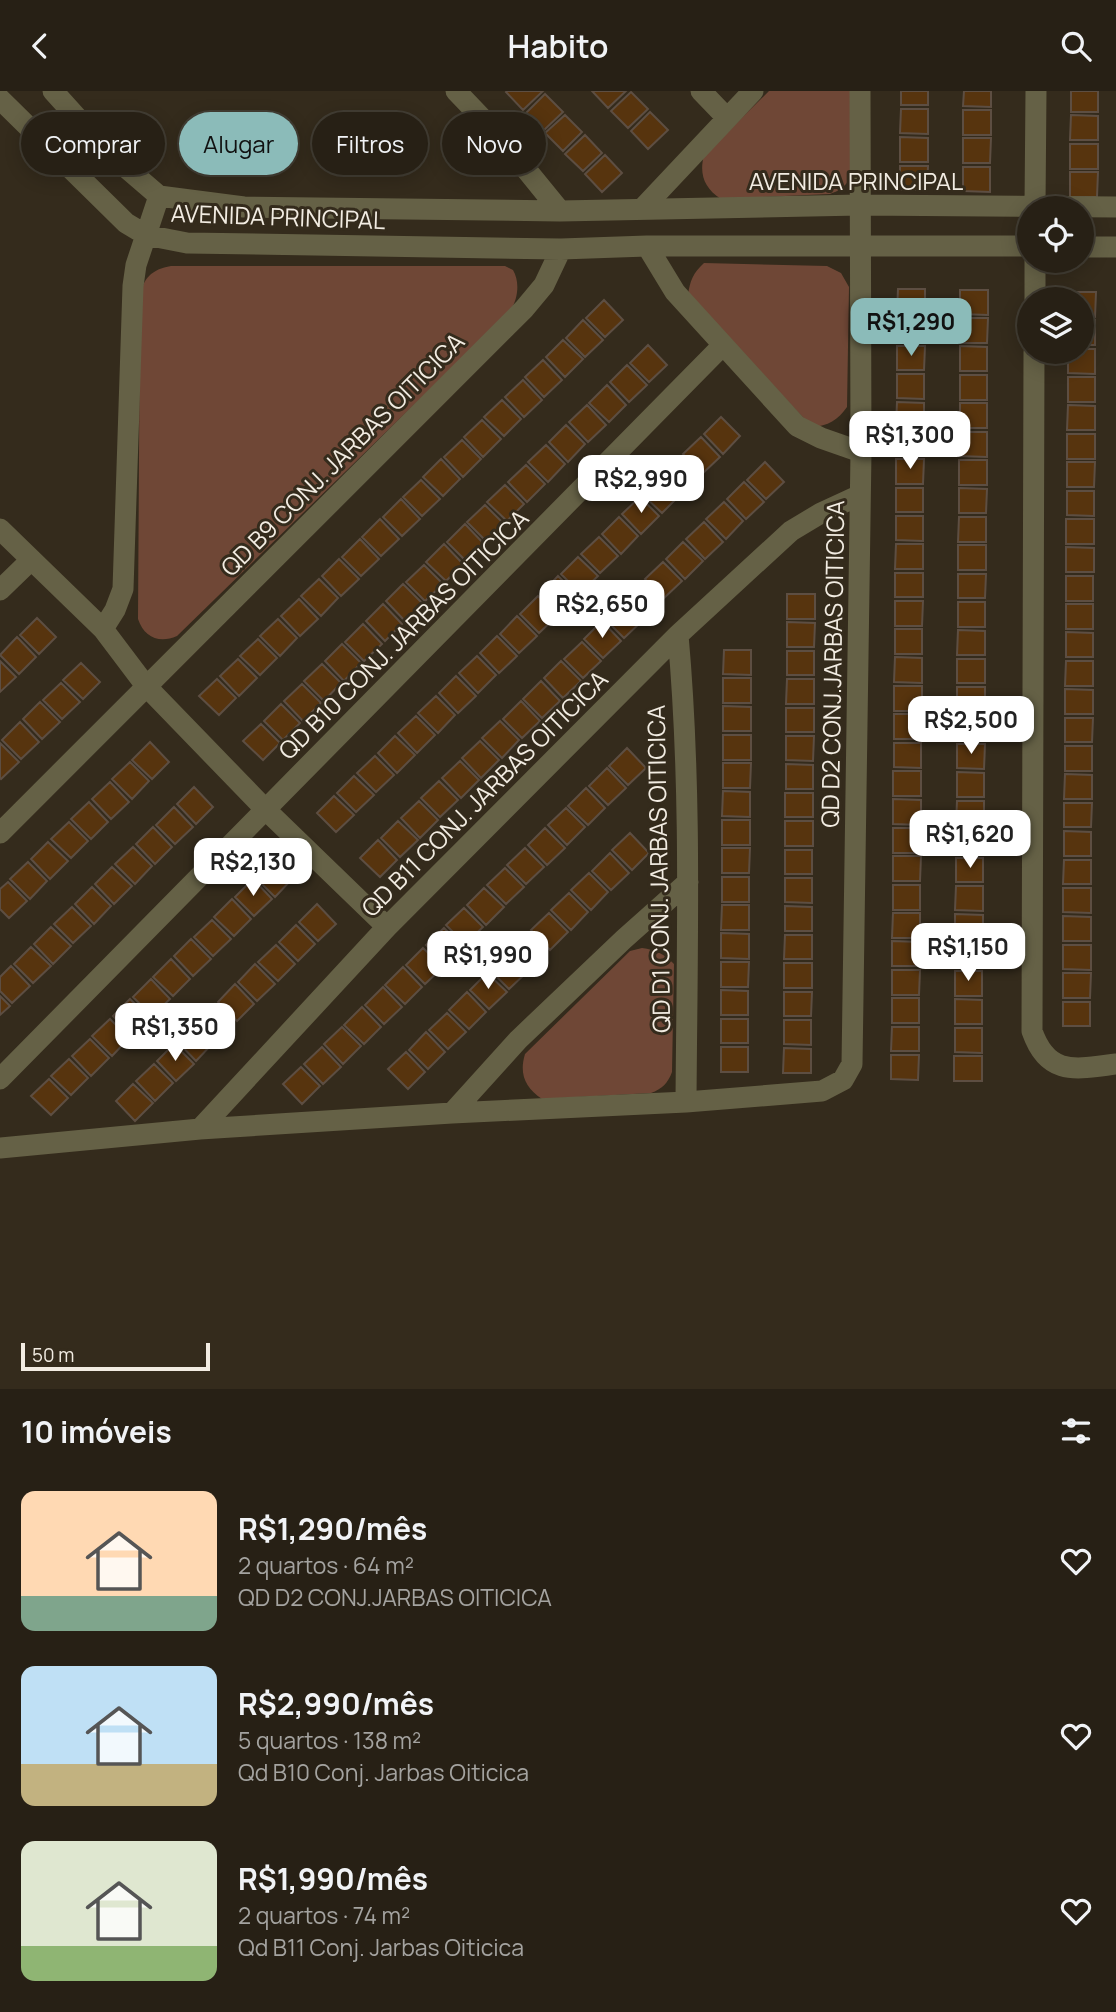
<!DOCTYPE html>
<html lang="pt">
<head>
<meta charset="utf-8">
<style>
  body { margin:0; font-family:Manrope,sans-serif; background:#332d22; color:#f1f3f6; height:100vh; display:flex; flex-direction:column; font-size:26px; white-space:nowrap }
  * { box-sizing:border-box; margin:0 }
  p { font-size:23px; color:#a4a3a0 }
  .icon { flex:none; width:38px; height:38px; fill:none; stroke:currentColor; stroke-width:2; stroke-linecap:round; stroke-linejoin:round }
  .map { position:relative; height:1298px; overflow:hidden }
  .sheet { display:flex; flex-direction:column; background:#272015; flex:1 }
  .sheet>* { flex:none }
  .hud { position:absolute; left:21px; top:21px; width:700px; height:63px; display:flex; gap:14px }
  .fabs { position:absolute; left:1017px; top:105px; display:grid; gap:14px }
  .fabs a { display:grid; place-items:center; width:77px; height:77px; border-radius:50%; background:#272015; box-shadow:0 4px 18px #0003,0 0 0 2px #433e34; font-size:35px }
  .scale { position:absolute; left:21px; bottom:18px; width:189px; box-sizing:border-box; padding-left:7px; border:4px solid #f2ece2; border-top:0; font-size:19px; line-height:24px; white-space:nowrap; color:#f2ece2; -webkit-text-stroke:5px #342b1c; paint-order:stroke }
  .price { position:absolute; translate:-50% -60px; padding:0 16px; border-radius:14px; background:#fff; color:#222; font-size:23px; line-height:46px; filter:drop-shadow(0 2px 4px #0008) }
  .price::after { content:''; position:absolute; left:50%; top:42px; width:21px; height:16px; margin-left:-10px; background:inherit; clip-path:polygon(0 0,100% 0,50% 100%) }
  .price.active { background:#8bbbb9; color:#111 }
  ul { padding:0; list-style:none }
  li { display:flex; align-items:center; gap:21px; height:175px; padding:0 21px }
  li span { display:grid; place-items:center; flex:none; width:196px; height:140px; border-radius:14px; color:#555 }
  li>.icon { margin-inline-start:auto }
  span .icon { width:84px; height:84px; fill:#fffc; stroke-width:1 }
  li b { font-size:30px }
  h2 { display:flex; justify-content:space-between; align-items:center; height:84px; padding:0 21px; font-size:30px }
  .tag { padding:0 24px; border-radius:32px; background:#272015; box-shadow:0 4px 18px #0003,0 0 0 2px #433e34; font-size:24px; line-height:63px }
  .tag.active { background:#8bbbb9; color:#111 }
  header { display:flex; justify-content:space-between; align-items:center; height:91px; padding:0 21px; background:#272015; font-size:32px; font-weight:600 }
  .map>svg:first-child { display:block }
  .green { fill:#6f4736 }
  .building { fill:#57340e; stroke:#5d4e42; stroke-width:2 }
  .lines { fill:none; stroke-linecap:round; stroke-linejoin:round }
  .minor { stroke:#656146; stroke-width:21 }
  .labels { text-anchor:middle; dominant-baseline:central; stroke-width:6; stroke-linejoin:round; paint-order:stroke }
  .street-label { font-size:24px; fill:#f2ece2; stroke:#342b1c }
</style>
</head>
<body>
<header><svg class="icon" aria-label="back" viewBox="0 0 24 24"><path d="M15 5l-7 7 7 7"/></svg>Habito<svg class="icon" aria-label="search" viewBox="0 0 24 24"><circle cx="10" cy="10" r="6"/><path d="M15 15l6 6"/></svg></header>
<div class="map">
<svg width="1116" height="1298" viewBox="0 0 1116 1298">
  <rect width="100%" height="100%" fill="#342b1c"/>
  <path class="green" d="M769 0H853C852 19 856 76 848 90 844 97 838 100 830 103L721 108C704 97 699 83 704 64Z
    M704 172 827 175 841 182 849 196 847 316C838 329 828 335 812 336L688 204C690 190 693 182 704 172Z
    M171 175H505L513 179C520 191 518 207 511 219L177 545C159 553 144 546 138 528L140 207C142 188 152 178 171 175Z
    M642 857C656 859 664 863 674 873L672 981C668 992 662 998 651 1002L542 1008C525 996 519 983 525 963L630 860Z"/>
  <path class="building" d="M507 0H543L523 19 506 1Z
    M592 0H626L608 17Z
    M901 0H928V14H901Z
    M964 0H991V16L963 15Z
    M1071 0H1098V21H1071Z
    M631 1 648 18 628 37 611 20Z
    M545 3 563 21 543 40 526 22Z
    M901 18H928V43L900 42Z
    M963 19H991V44H963Z
    M650 21 668 39 648 58 631 40Z
    M565 24 582 41 563 60 545 42Z
    M1071 24 1098 25V49H1070Z
    M585 44 602 62 583 80 565 63Z
    M900 46 928 47V71H900Z
    M963 47H991L990 72H963Z
    M1070 53H1098V78H1070Z
    M605 64 622 82 602 101 585 83Z
    M900 75H928L927 99H900Z
    M963 76H990V101L963 100Z
    M1070 81H1098L1097 106H1070Z
    M898 198H925V222H897Z
    M960 199H988V224L960 223Z
    M1068 201H1096L1095 226H1082V208H1068Z
    M604 209 623 229 605 246 586 227Z
    M897 226H925V251H897Z
    M960 227H988L987 252H960Z
    M583 229 603 249 585 266 566 247Z
    M1082 229H1095V254H1082Z
    M563 249 583 268 565 286 546 266Z
    M648 254 667 274 649 291 630 272Z
    M897 255H925L924 279H897Z
    M960 255 987 256V280H960Z
    M1082 258H1095V283L1068 282V261H1082Z
    M543 269 562 289 544 306 525 286Z
    M627 274 647 294 629 311 610 291Z
    M897 283H924V308L897 307Z
    M960 284H987V309H960Z
    M1068 286H1095V311H1068Z
    M523 289 542 309 524 326 505 306Z
    M607 294 626 314 609 331 589 312Z
    M502 309 521 328 504 345 484 326Z
    M897 311 924 312V336H896Z
    M960 312H987V337H960Z
    M587 314 606 334 588 351 569 331Z
    M1068 314 1095 315V339H1067Z
    M721 326 740 345 723 363 704 343Z
    M482 329 501 348 483 366 464 346Z
    M566 334 585 353 568 371 549 351Z
    M896 340H924V364H896Z
    M960 341H987V366L959 365Z
    M1067 343H1095V368H1067Z
    M701 346 720 366 702 383 683 363Z
    M462 349 481 368 463 386 444 366Z
    M546 354 565 373 548 391 528 371Z
    M680 366 699 386 682 403 663 383Z
    M441 368 460 388 443 405 423 386Z
    M896 368H924L923 393H896Z
    M959 369H987V394H959Z
    M765 371 784 391 766 408 747 389Z
    M1067 371H1095L1094 396H1067Z
    M526 374 545 393 527 411 508 391Z
    M660 386 679 405 662 422 642 403Z
    M421 389 440 408 422 425 403 406Z
    M744 391 764 411 746 428 727 408Z
    M505 394 524 413 507 430 487 411Z
    M896 397H923V421H896Z
    M959 397 987 398 986 422H959Z
    M1067 400H1094V425L1067 424Z
    M640 406 659 425 641 443 622 423Z
    M401 408 420 428 402 445 383 426Z
    M724 411 743 430 726 448 706 428Z
    M485 414 504 433 487 451 467 431Z
    M896 425H923V450L896 449Z
    M619 426 638 445 621 463 602 443Z
    M959 426H986V451H958Z
    M380 428 399 448 381 465 362 446Z
    M1066 428H1094V453H1066Z
    M704 431 723 451 705 468 686 448Z
    M465 433 484 453 466 470 447 451Z
    M599 446 618 465 600 482 581 463Z
    M360 448 379 468 361 485 342 466Z
    M683 451 703 470 685 488 666 468Z
    M444 453 463 473 446 490 426 471Z
    M896 453H923V478H895Z
    M958 454H986V479H958Z
    M1066 456 1094 457V481H1066Z
    M578 466 598 485 580 502 561 483Z
    M339 468 359 488 341 505 322 485Z
    M663 471 682 490 664 507 645 488Z
    M424 474 443 493 425 510 406 491Z
    M895 482H923V506H895Z
    M958 483H986L985 507H958Z
    M558 485 578 505 560 522 541 503Z
    M1066 485H1093V510H1066Z
    M319 488 338 507 321 525 301 505Z
    M642 491 662 510 644 528 625 508Z
    M403 493 423 513 405 530 386 510Z
    M787 503H815V528H787Z
    M538 505 557 525 539 542 520 523Z
    M299 508 318 528 300 545 281 525Z
    M622 510 642 530 624 547 605 528Z
    M895 510H923L922 535H895Z
    M958 511H985V536H958Z
    M383 513 402 533 385 550 366 530Z
    M1066 513H1093V538H1066Z
    M517 525 537 545 519 562 500 543Z
    M37 527 56 546 39 563 20 544Z
    M278 528 297 547 280 565 260 545Z
    M602 530 621 550 603 567 584 548Z
    M787 531 815 532 814 556H787Z
    M363 533 382 553 364 570 345 551Z
    M895 538H922V563H895Z
    M958 539 985 540V564H957Z
    M1066 541 1093 542V566H1066Z
    M497 545 517 565 499 582 480 562Z
    M17 546 36 566 19 583 0 564Z
    M258 548 277 567 260 584 240 565Z
    M582 551 601 570 583 587 564 568Z
    M342 553 361 572 344 590 325 570Z
    M724 559H751V584L723 583Z
    M787 560H814V584H787Z
    M477 565 496 584 478 602 459 582Z
    M895 566 922 567V592L894 591Z
    M238 568 257 587 239 605 220 585Z
    M957 568H985V592H957Z
    M0 570 16 586 0 601Z
    M561 570 581 590 563 607 544 587Z
    M1066 570H1093V595H1065Z
    M81 572 100 591 83 608 63 589Z
    M322 573 341 592 324 610 304 590Z
    M456 585 476 605 458 622 439 602Z
    M723 587H751V612H723Z
    M217 588 236 607 219 624 199 605Z
    M787 588H814V613H786Z
    M541 590 560 610 542 627 523 608Z
    M61 592 80 611 62 628 43 609Z
    M302 593 321 612 303 630 284 610Z
    M894 595H922V620H894Z
    M957 596H985V621H957Z
    M1065 598 1093 599V623H1065Z
    M436 605 455 624 438 642 418 622Z
    M521 610 540 630 522 647 503 628Z
    M40 611 60 631 42 648 23 628Z
    M281 613 300 632 283 649 264 630Z
    M723 615 751 616V640H723Z
    M786 617H814V641H786Z
    M894 623H922L921 648H894Z
    M957 624 985 625V649H957Z
    M416 625 435 644 417 662 398 642Z
    M1065 627H1093L1092 651H1065Z
    M500 630 519 649 502 667 482 647Z
    M20 631 39 651 21 668 2 649Z
    M261 633 280 652 263 669 243 650Z
    M723 644H751V669H723Z
    M395 645 415 664 397 682 378 662Z
    M786 645H814L813 670 786 669Z
    M480 650 499 669 481 687 462 667Z
    M150 651 169 671 152 688 132 669Z
    M0 652 19 671 1 688 0 687Z
    M894 652H921V677L894 676Z
    M957 653H985L984 678 957 677Z
    M1065 655H1092V680H1065Z
    M627 657 646 677 628 694 609 675Z
    M375 665 394 684 376 701 357 682Z
    M460 670 479 689 461 707 442 687Z
    M130 671 149 690 132 708 112 688Z
    M723 672H751L750 697H723Z
    M786 673 813 674V698H786Z
    M607 677 626 697 608 714 589 695Z
    M893 680H921V705H893Z
    M957 681 984 682V706H957Z
    M1065 683 1092 684V708H1064Z
    M354 685 374 704 356 721 337 702Z
    M439 690 458 709 440 726 421 707Z
    M110 691 129 711 111 728 92 708Z
    M194 696 213 716 196 733 177 713Z
    M586 697 605 717 588 734 568 715Z
    M723 700 750 701V726L722 725Z
    M785 702H813V726H785Z
    M334 705 354 724 336 741 317 722Z
    M893 708 921 709V734L893 733Z
    M419 710 438 729 420 747 401 727Z
    M957 710H984V734H956Z
    M89 711 108 731 91 748 71 728Z
    M1064 712H1092L1091 736H1064Z
    M174 716 193 736 175 753 156 734Z
    M566 717 585 736 567 754 548 734Z
    M722 729H750V754H722Z
    M398 730 418 749 400 766 381 747Z
    M785 730H813V755H785Z
    M69 731 88 750 71 767 51 748Z
    M153 736 172 756 155 773 136 753Z
    M545 737 565 757 547 774 528 754Z
    M893 737H921V762H893Z
    M956 738H984L983 763 956 762Z
    M1064 740 1091 741V765H1064Z
    M630 742 649 762 632 779 612 759Z
    M378 749 397 769 380 786 360 767Z
    M48 751 68 770 50 788 31 768Z
    M133 756 152 775 135 793 115 773Z
    M525 757 544 776 526 793 507 774Z
    M722 757H750L749 782H722Z
    M785 759H812V783H785Z
    M610 762 629 782 611 799 592 780Z
    M893 765H921L920 790H893Z
    M956 767H983V791H956Z
    M273 769 292 788 275 806 255 786Z
    M1064 769H1091V793H1063Z
    M28 771 47 790 30 808 10 788Z
    M112 776 132 795 114 813 95 793Z
    M505 777 524 796 506 813 487 794Z
    M589 782 608 801 591 819 571 799Z
    M722 786H749V811H722Z
    M785 787H812V812L785 811Z
    M253 788 272 808 254 825 235 806Z
    M8 791 27 810 9 827 0 818V798Z
    M893 794H920V819H893Z
    M956 795H983V820L955 819Z
    M92 796 111 815 94 833 75 813Z
    M484 797 504 816 486 834 467 814Z
    M1063 797H1091V822L1063 821Z
    M569 802 588 821 571 839 551 819Z
    M232 808 251 828 234 845 214 826Z
    M317 813 336 833 318 850 299 831Z
    M722 814H749V839H721Z
    M785 815 812 816V840H785Z
    M72 816 91 835 73 852 54 833Z
    M464 817 483 836 465 853 446 834Z
    M549 822 568 841 550 859 531 839Z
    M893 822H920V847H892Z
    M955 823 983 824V848H955Z
    M1063 825 1091 826V850H1063Z
    M212 829 231 848 213 865 194 846Z
    M296 834 315 853 298 870 279 851Z
    M51 836 71 855 53 873 34 853Z
    M444 837 463 856 445 873 426 854Z
    M528 842 547 861 530 878 510 859Z
    M721 842 749 843V868L721 867Z
    M785 844H812V868H784Z
    M191 848 211 868 193 885 174 865Z
    M892 850 920 851V875H892Z
    M955 852H983L982 876H955Z
    M276 854 295 873 278 890 258 871Z
    M1063 854H1091V879L1063 878Z
    M31 856 51 875 33 892 14 873Z
    M423 857 443 876 425 893 406 874Z
    M508 862 527 881 509 898 490 879Z
    M171 868 190 888 173 905 153 886Z
    M721 871H749L748 896H721Z
    M784 872H812V897H784Z
    M255 873 275 893 257 910 238 891Z
    M11 875 30 895 12 912 0 900V886Z
    M403 876 422 896 405 913 385 894Z
    M892 879H920L919 904H892Z
    M955 880H982V905H955Z
    M487 882 507 901 489 918 470 899Z
    M1063 882H1091L1090 907H1063Z
    M151 888 170 908 152 925 133 906Z
    M235 893 254 913 237 930 218 911Z
    M383 896 402 916 384 933 365 914Z
    M721 899 748 900V924H721Z
    M467 901 486 921 469 938 449 919Z
    M784 901H812L811 925H784Z
    M0 905 10 915 0 924Z
    M892 907H919V932H892Z
    M130 908 149 927 132 945 113 925Z
    M955 908 982 909V933H955Z
    M1063 911H1090V935H1063Z
    M215 913 234 933 216 950 197 931Z
    M362 916 381 936 364 953 344 934Z
    M447 922 466 941 448 958 429 939Z
    M110 928 129 947 112 965 92 945Z
    M721 928H748V952H721Z
    M784 929H811V954L784 953Z
    M194 933 213 952 196 970 177 950Z
    M342 936 361 955 343 973 324 953Z
    M892 936H919V960H891Z
    M955 937H982V962L955 961Z
    M426 941 445 961 428 978 409 959Z
    M90 948 109 967 91 985 72 965Z
    M174 953 194 973 176 990 157 970Z
    M322 956 341 976 323 993 304 973Z
    M721 956H748V981H721Z
    M784 957 811 958V982H783Z
    M406 961 425 981 408 998 388 978Z
    M891 964H919L918 989 891 988Z
    M954 965H982V990H954Z
    M69 968 88 987 71 1004 51 985Z
    M154 973 173 992 155 1010 136 990Z
    M301 976 320 995 302 1013 283 993Z
    M49 988 68 1007 51 1024 31 1005Z
    M133 993 153 1012 135 1030 116 1010Z"/>
  <g class="lines">
    <path class="minor" d="M53 0 109 62 159 105 244 116 560 120 860 114 1116 116
      M456 0 499 45 560 120
      M701 0 726 26
      M0 8 126 132 146 144 187 152 561 158 647 155H1029
      M1035 115 1036 0
      M642 118 753 0
      M647 155 675 201 797 335 821 347 861 361
      M1082 156H1116
      M1035 208V170
      M1034 261 1032 940C1048 986 1076 978 1116 973
      M0 438 103 538 146 595 266 719 387 836
      M0 499 31 469
      M103 538 115 519 123 498 133 195 136 174 159 105
      M678 544C692 699 687 855 686 1011
      M0 742 524 218 544 194 561 158
      M0 988 723 254
      M452 1022 518 949 624 848 688 791
      M200 1038 387 836 678 544 791 440 821 422 860 404
      M0 1057 200 1038 452 1022 686 1011 822 1000 843 989 852 973 861 361 860 0"/>
  </g>
  <g class="labels">
    <g class="street-label">
      <text x="856" y="89">AVENIDA PRINCIPAL</text>
      <text transform="translate(278 125) rotate(2)">AVENIDA PRINCIPAL</text>
      <text transform="translate(342 363) rotate(-45)">QD B9 CONJ. JARBAS OITICICA</text>
      <text transform="translate(403 543) rotate(-45)">QD B10 CONJ. JARBAS OITICICA</text>
      <text transform="translate(832 573) rotate(-89)">QD D2 CONJ.JARBAS OITICICA</text>
      <text transform="translate(484 702) rotate(-45)">QD B11 CONJ. JARBAS OITICICA</text>
      <text transform="translate(658 778) rotate(-91)">QD D1 CONJ. JARBAS OITICICA</text>
    </g>
  </g>
</svg>
<div class="fabs">
<a><svg class="icon" aria-label="locate" viewBox="0 0 24 24"><circle cx="12" cy="12" r="6"/><path d="M12 2v4M12 18v4M2 12h4M18 12h4"/></svg></a>
<a><svg class="icon" aria-label="layers" viewBox="0 0 24 24"><path d="M12 4l9 5-9 5-9-5zM3 14l9 5 9-5"/></svg></a>
</div>
<div class="scale">50 m</div>
<b class="price active" style="left:911px;top:267px">R$1,290</b>
<b class="price" style="left:910px;top:380px">R$1,300</b>
<b class="price" style="left:641px;top:424px">R$2,990</b>
<b class="price" style="left:602px;top:549px">R$2,650</b>
<b class="price" style="left:971px;top:665px">R$2,500</b>
<b class="price" style="left:970px;top:779px">R$1,620</b>
<b class="price" style="left:253px;top:807px">R$2,130</b>
<b class="price" style="left:968px;top:892px">R$1,150</b>
<b class="price" style="left:488px;top:900px">R$1,990</b>
<b class="price" style="left:175px;top:972px">R$1,350</b>
<div class="hud">
<a class="tag">Comprar</a>
<a class="tag active">Alugar</a>
<a class="tag">Filtros</a>
<a class="tag">Novo</a>
</div>
</div>
<section class="sheet">
<h2>10 imóveis<svg class="icon" aria-label="filters" viewBox="0 0 24 24"><path d="M4 7h16M4 17h16"/><circle cx="9" cy="7" r="2"/><circle cx="15" cy="17" r="2"/></svg></h2>
<ul>
<li><span style="background:linear-gradient(#ffd9b3 75%,#7fa58c 0)"><svg class="icon" aria-label="home" viewBox="0 0 24 24"><path d="M3 11l9-7 9 7M6 9v11h12V9"/></svg></span><div><b>R$1,290/mês</b><p>2 quartos · 64 m²</p><p>QD D2 CONJ.JARBAS OITICICA</p></div><svg class="icon" aria-label="heart" viewBox="0 0 24 24"><path d="M12 20l-8-8c-3-5 5-10 8-4 3-6 11-1 8 4z"/></svg></li>
<li><span style="background:linear-gradient(#bfe0f5 70%,#c2b280 0)"><svg class="icon" aria-label="home" viewBox="0 0 24 24"><path d="M3 11l9-7 9 7M6 9v11h12V9"/></svg></span><div><b>R$2,990/mês</b><p>5 quartos · 138 m²</p><p>Qd B10 Conj. Jarbas Oiticica</p></div><svg class="icon" aria-label="heart" viewBox="0 0 24 24"><path d="M12 20l-8-8c-3-5 5-10 8-4 3-6 11-1 8 4z"/></svg></li>
<li><span style="background:linear-gradient(#dfe7d0 75%,#8fb573 0)"><svg class="icon" aria-label="home" viewBox="0 0 24 24"><path d="M3 11l9-7 9 7M6 9v11h12V9"/></svg></span><div><b>R$1,990/mês</b><p>2 quartos · 74 m²</p><p>Qd B11 Conj. Jarbas Oiticica</p></div><svg class="icon" aria-label="heart" viewBox="0 0 24 24"><path d="M12 20l-8-8c-3-5 5-10 8-4 3-6 11-1 8 4z"/></svg></li>
</ul>
</section>
</body>
</html>
